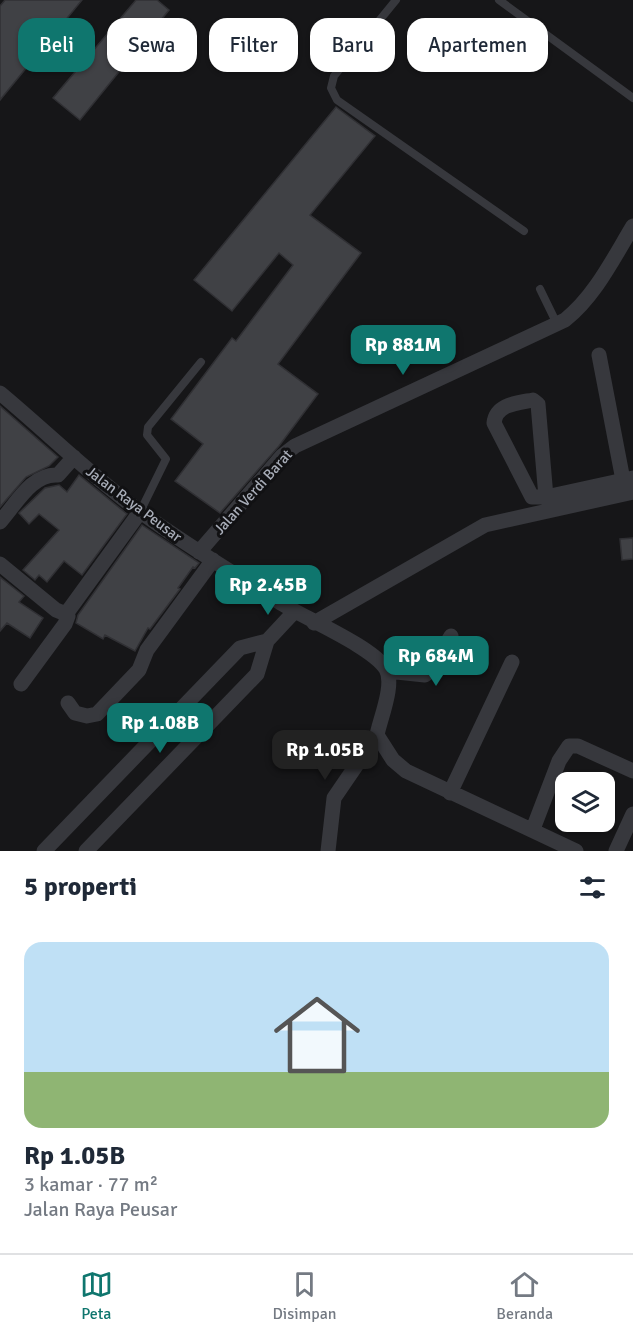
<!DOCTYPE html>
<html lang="id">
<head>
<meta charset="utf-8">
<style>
  body { margin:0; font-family:Signika,sans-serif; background:#f2f2f3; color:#1f2937; height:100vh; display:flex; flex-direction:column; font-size:22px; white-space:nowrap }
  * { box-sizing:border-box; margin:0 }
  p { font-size:20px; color:#747a83 }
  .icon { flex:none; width:33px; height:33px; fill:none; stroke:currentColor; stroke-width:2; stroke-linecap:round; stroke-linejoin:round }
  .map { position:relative; height:851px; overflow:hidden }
  .side { display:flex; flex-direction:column; background:#fff; flex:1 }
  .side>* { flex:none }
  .guide { position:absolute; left:18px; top:18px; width:597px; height:54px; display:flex; gap:12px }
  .fabs { position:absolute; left:555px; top:772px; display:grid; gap:12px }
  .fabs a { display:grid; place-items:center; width:60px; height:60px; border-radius:12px; background:#fff; box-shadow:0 2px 4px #0004; font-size:30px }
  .price { position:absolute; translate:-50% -51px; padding:0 14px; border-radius:12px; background:#0f766e; color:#fff; font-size:20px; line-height:39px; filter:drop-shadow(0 2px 3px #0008) }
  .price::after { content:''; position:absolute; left:50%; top:36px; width:18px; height:14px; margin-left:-9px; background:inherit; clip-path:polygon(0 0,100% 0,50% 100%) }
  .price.on { background:#222; color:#fff }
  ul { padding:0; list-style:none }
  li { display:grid; align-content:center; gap:12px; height:318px; padding:0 24px }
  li+li { border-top:2px solid #e0e1e3 }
  li span { display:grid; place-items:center; height:186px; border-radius:18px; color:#555 }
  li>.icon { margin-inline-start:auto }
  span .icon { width:108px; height:108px; fill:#fffc; stroke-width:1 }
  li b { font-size:26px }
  h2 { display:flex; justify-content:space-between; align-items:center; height:72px; padding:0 24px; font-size:26px }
  .pill { padding:0 21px; border-radius:18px; background:#fff; box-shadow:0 2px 4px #0004; font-size:21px; line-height:54px }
  .pill.on { background:#0f766e; color:#fff }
  .tabs { display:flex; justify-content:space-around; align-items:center; height:84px; border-top:2px solid #e0e1e3; background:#fff; font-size:16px; color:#747a83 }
  .tabs a { display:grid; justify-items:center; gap:3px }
  .tabs .on { color:#0f766e }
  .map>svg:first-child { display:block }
  .building { fill:#404145; stroke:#303034; stroke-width:1.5 }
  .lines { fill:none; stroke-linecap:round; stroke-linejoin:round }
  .lane { stroke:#37383d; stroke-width:8 }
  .street { stroke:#37383d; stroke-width:15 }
  .labels { text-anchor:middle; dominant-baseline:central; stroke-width:6; stroke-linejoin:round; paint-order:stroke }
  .street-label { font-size:15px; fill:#a8adb8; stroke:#111113 }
</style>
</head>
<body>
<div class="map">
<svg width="633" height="851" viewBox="0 0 633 851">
  <rect width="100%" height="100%" fill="#161618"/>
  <path class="building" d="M5 0H82L0 100V6Z
    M136 0H157L169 10 80 120 53 98Z
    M336 107 375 136 310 215 361 253 278 364 318 394 279 446 220 513 175 481 203 444 171 419 232 338 236 341 293 265 279 253 232 311 194 280Z
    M0 406 58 457 49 466 26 477 0 507Z
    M79 475 127 514 82 575 64 561 47 582 39 575 35 580 23 570 59 530 39 514 29 524 19 513 45 488 59 485 67 492Z
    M142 525 199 563 195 568 193 567 178 588 180 589 150 629 148 628 135 651 105 635 103 639 76 623 78 615Z
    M633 538V559L622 560 620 539Z
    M0 577 24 596 19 602 43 618 30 638 7 623 0 631Z"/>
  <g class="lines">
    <path class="lane" d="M396 0 334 76 331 88 337 100 524 231
      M499 0 633 98
      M540 289 557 324
      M140 512 166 459 147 435 148 427 201 362"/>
    <path class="street" d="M599 355 623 480
      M0 393C48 433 92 477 142 513 186 545 233 573 279 602 304 618 373 647 386 669 395 684 380 719 377 735L393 760 406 771 576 851
      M546 497 538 404 533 400C517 403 496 404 494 423L532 497H546L633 478
      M0 522C16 504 32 473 58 475L74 457
      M199 552 282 456 295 446 565 320C595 296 613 259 633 226
      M0 564 56 610 66 614 140 512
      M314 623 485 525 633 492
      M387 671 425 675 431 670 451 636
      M21 684 65 624 68 616 66 614
      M68 703 75 713 87 716 97 714 139 670 147 650 213 560
      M450 793 512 662
      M533 829 559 761 569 746H578L633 771
      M44 851 240 648 267 641
      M86 851 257 674 267 641 294 612
      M328 851 334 798 377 735
      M616 851 633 814"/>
  </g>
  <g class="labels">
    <g class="street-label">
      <text transform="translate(253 492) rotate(-48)">Jalan Verdi Barat</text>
      <text transform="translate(134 504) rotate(37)">Jalan Raya Peusar</text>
    </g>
  </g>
</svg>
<div class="fabs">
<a><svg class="icon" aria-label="layers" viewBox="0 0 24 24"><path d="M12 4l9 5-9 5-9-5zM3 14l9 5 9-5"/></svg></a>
</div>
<b class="price" style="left:403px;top:376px">Rp 881M</b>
<b class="price" style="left:268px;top:616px">Rp 2.45B</b>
<b class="price" style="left:436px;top:687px">Rp 684M</b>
<b class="price" style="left:160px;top:754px">Rp 1.08B</b>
<b class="price on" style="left:325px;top:781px">Rp 1.05B</b>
<div class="guide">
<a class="pill on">Beli</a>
<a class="pill">Sewa</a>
<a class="pill">Filter</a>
<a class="pill">Baru</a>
<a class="pill">Apartemen</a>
</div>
</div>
<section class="side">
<h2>5 properti<svg class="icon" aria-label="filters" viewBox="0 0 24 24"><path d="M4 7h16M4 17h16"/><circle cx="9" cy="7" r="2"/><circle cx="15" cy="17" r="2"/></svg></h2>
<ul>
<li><span style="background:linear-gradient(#bfe0f5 70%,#8fb573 0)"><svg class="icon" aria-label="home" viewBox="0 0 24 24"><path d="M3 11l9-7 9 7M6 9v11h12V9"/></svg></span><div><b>Rp 1.05B</b><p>3 kamar · 77 m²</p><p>Jalan Raya Peusar</p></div></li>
</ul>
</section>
<nav class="tabs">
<a class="on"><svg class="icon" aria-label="map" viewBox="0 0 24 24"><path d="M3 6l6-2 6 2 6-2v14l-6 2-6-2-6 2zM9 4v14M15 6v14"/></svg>Peta</a>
<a><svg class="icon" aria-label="saved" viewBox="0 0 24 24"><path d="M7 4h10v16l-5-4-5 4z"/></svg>Disimpan</a>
<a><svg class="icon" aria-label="home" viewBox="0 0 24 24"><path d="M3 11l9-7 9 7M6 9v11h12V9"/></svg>Beranda</a>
</nav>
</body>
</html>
